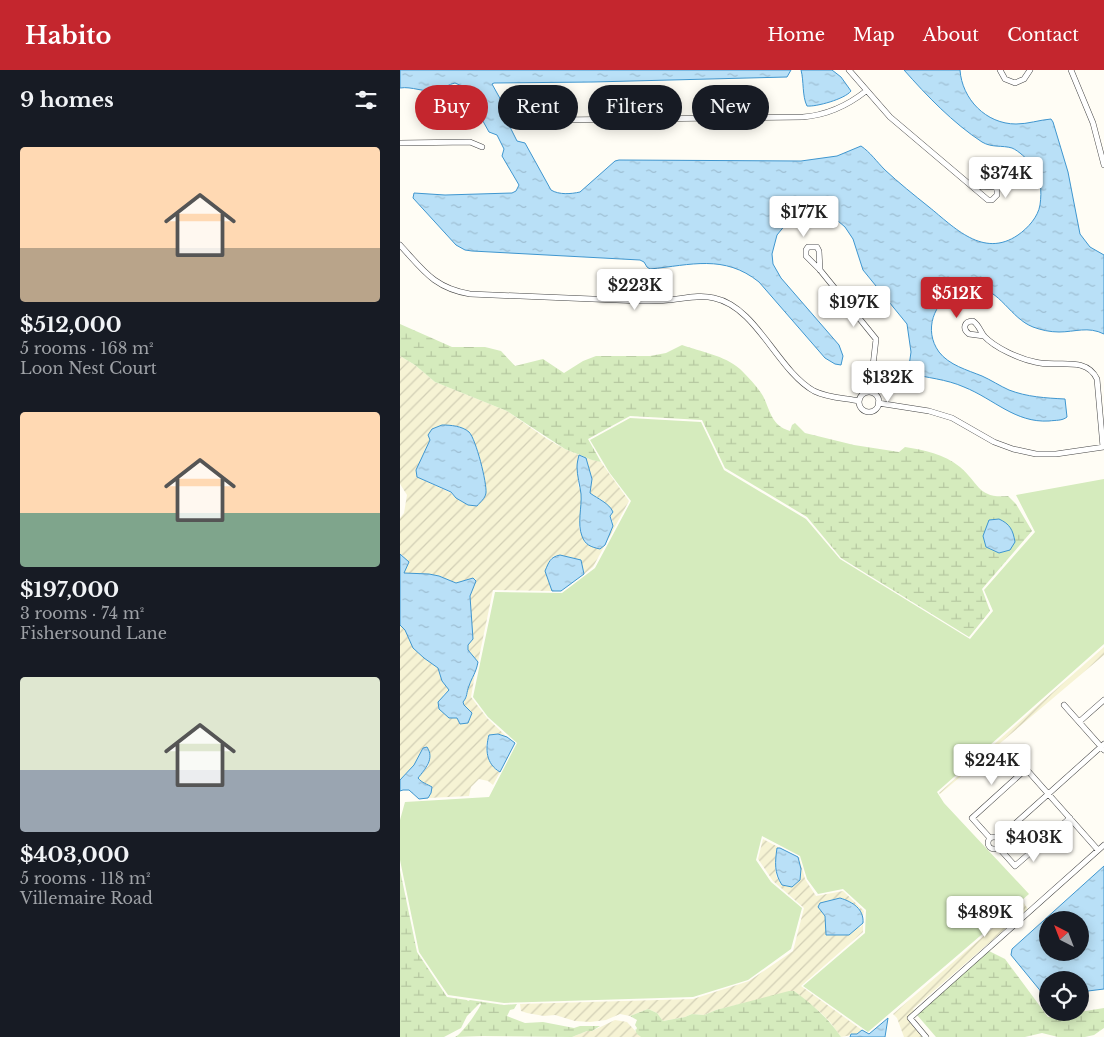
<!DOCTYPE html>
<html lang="en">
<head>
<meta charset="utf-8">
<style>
  body { margin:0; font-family:"Libre Baskerville",serif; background:#20242c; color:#f1f3f6; height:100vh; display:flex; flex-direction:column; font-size:19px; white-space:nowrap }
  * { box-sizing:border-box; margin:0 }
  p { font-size:16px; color:#9ea1a6 }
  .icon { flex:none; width:28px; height:28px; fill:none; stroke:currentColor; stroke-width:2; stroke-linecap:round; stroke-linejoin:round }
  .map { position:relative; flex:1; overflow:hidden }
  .details { display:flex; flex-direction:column; background:#171b24; width:400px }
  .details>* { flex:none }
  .banner { position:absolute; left:15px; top:15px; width:475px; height:45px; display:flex; gap:10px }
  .needle { width:32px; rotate:318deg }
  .controls { position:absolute; left:639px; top:841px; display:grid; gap:10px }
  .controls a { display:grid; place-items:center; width:50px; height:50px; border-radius:50%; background:#171b24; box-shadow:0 2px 12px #0003; font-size:25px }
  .price { position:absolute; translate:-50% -42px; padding:0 11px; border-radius:5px; background:#fff; color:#222; font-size:16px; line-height:32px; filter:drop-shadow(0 1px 2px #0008) }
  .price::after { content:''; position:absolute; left:50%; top:30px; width:15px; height:11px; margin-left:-8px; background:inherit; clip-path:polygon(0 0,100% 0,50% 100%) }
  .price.on { background:#c4262e; color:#fff }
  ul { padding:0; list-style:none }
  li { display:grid; align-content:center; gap:10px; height:265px; padding:0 20px }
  li span { display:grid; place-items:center; height:155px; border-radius:5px; color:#555 }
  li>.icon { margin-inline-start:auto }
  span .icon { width:90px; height:90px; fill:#fffc; stroke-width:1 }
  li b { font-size:21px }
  h2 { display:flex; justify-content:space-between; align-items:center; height:60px; padding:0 20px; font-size:21px }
  .tag { padding:0 18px; border-radius:22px; background:#171b24; box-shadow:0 2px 12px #0003; font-size:18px; line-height:45px }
  .tag.on { background:#c4262e; color:#fff }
  header { display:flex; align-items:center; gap:30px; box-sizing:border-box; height:70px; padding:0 25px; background:#c4262e; color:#fff }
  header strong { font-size:24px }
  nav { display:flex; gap:28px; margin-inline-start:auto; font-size:18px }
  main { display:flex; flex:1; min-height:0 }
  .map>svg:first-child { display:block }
  .farmland { fill:url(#farmland-furrows); fill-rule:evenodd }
  .grass { fill:#d5ebbd }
  .wetland { fill:url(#wetland-marsh) }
  .water { fill:url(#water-ripples); stroke:#3f96cf; fill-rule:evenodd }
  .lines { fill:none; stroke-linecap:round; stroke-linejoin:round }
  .street-casing { stroke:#444; stroke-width:6 }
  .street { stroke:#fff; stroke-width:5 }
</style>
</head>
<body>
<header>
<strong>Habito</strong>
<nav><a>Home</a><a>Map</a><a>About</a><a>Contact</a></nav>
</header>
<main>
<section class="details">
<h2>9 homes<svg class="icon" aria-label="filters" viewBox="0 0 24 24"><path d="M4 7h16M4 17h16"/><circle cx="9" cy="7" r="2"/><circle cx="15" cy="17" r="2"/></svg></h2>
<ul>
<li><span style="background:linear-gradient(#ffd9b3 65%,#b9a48a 0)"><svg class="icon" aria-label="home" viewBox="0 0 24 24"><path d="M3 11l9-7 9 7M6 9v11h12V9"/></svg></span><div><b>$512,000</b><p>5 rooms · 168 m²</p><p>Loon Nest Court</p></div></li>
<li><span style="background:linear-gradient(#ffd9b3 65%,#7fa58c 0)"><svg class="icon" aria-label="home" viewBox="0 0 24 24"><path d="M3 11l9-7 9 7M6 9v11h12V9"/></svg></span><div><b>$197,000</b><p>3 rooms · 74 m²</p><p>Fishersound Lane</p></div></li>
<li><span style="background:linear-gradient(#dfe7d0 60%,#9aa5b1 0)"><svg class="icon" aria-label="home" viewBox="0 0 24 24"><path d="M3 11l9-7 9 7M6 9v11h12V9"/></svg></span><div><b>$403,000</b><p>5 rooms · 118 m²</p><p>Villemaire Road</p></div></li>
</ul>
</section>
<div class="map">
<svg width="704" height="967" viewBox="0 0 704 967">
  <defs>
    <pattern id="farmland-furrows" width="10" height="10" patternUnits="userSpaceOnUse" patternTransform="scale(1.25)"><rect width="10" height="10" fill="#f6f3d4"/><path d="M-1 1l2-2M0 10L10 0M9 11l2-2" fill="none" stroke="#d2cfb5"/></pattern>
    <pattern id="wetland-marsh" width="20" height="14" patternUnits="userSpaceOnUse" patternTransform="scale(1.25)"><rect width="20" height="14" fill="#d5ebbd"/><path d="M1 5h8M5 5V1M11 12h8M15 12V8" fill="none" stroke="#b6c8a1"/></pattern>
    <pattern id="water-ripples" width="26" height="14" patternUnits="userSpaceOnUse" patternTransform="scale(1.25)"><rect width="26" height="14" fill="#b9e0f7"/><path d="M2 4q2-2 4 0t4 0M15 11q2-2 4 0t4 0" fill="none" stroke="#9ebfd3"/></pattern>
  </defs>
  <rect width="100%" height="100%" fill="#fffdf5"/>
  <path class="farmland" d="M0 286 15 295 35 312 107 341 147 369 165 379 179 385 178 415 181 422V443L179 458 185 473 205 475 213 452 205 432 190 423 192 409 186 388 201 392 229 431 193 497 184 504 176 489 160 485 154 486 150 490 145 501 152 521 93 520 78 592 68 580V575L73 569 70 526 76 510 73 508 56 513 39 506 29 504 3 503 4 486 0 484V448L4 443 7 425 0 414ZM57 356 69 362 78 380 80 394 84 404 86 423 77 436 68 435 56 428 51 423 17 407 16 400 30 370Z
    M0 555 5 560 13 578 24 588 38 598 42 611 49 620 43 625 54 648H57L60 654 72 643 64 635 63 631 67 627 68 616 75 604 71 627 87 648 107 667 98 664 89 665 86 674 87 685 97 701 100 702 93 715 88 711 79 709 71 717 69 726 28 728H29L26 713H22L18 708 29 695 23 678 14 695 0 710Z
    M704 577V585L540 724 539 723Z
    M363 769 380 778H377L375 792 376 806 382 815 400 791 398 787H399L405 809 416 826 443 821 464 841 463 846 459 838 440 828 426 831V865L461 857 463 853V862L401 916 462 960 457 964 441 967 430 952 420 942 394 921 316 940 304 945 292 944 285 947 263 951 257 943 248 939 230 946 220 944 206 950 190 952 175 951 155 945 144 946 127 943 121 941 120 934 293 929 349 911 393 881 404 838 373 811 358 789Z
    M623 832 628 839 513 939 514 941 508 946V950L523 967H504L497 948 493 944Z
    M215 950 227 952 241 967H172L187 961H192Z"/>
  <path class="grass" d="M230 348 301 352 324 400 406 449 440 489 570 569 593 541 584 520 635 462 616 425 704 409V574L537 722 544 733 629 824 468 962 403 916 465 863 466 840 443 819 418 824 407 809 400 786 362 766 356 790 371 812 402 838 391 879 348 910 293 927 104 933 48 925 19 882 0 790V750L5 732 89 727 117 673 88 647 73 627 95 522 162 523 195 498 231 431 209 402 190 370Z"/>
  <path class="wetland" d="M0 254 52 277H85L101 281 115 296 143 289 164 303 183 291 196 286H250L266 283 282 275C301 282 324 285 340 299 348 307 357 316 363 326 371 342 371 355 390 361L392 355 395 353 405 363 454 375 499 382 505 377C524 380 544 384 560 397 579 413 578 429 608 426L616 434 632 461 582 519 590 541 569 567 441 488 407 447 325 398 302 350 230 346 188 369 201 392 192 390 165 379 107 341 35 312 15 295 0 286Z
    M0 800 17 882 47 927 67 930 68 931 70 930 104 935 117 934 114 939 110 940 107 946 125 953 143 952 174 958 180 956H200L192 961H187L172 967 83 966 55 967C62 964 78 941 81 934L80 933 67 946 61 958 44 967H0Z
    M589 881 605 889 648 947 704 938V958L694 965 685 967H658L642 963 625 967H536L517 945Z
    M389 921H394C412 934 428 948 441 967H241L237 964 235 959 236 960 237 958 235 955 237 950 230 946 248 939 257 943 263 951 285 947 292 944 304 945 316 940Z"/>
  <path class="water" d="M0 0H391L387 7 193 12 94 13 92 14 112 50 110 57 117 71 125 73 151 120C159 125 171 124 180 122L215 91 219 90 401 91 437 86 461 76C470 82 477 92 485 100 499 113 514 125 529 137 554 157 583 189 618 165 628 158 638 147 640 135 642 121 641 106 632 95 627 89 619 81 612 78 602 75 592 78 582 72 553 53 527 26 504 0H560C562 29 586 54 616 54 628 54 639 50 651 49L653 52 668 102 680 164 690 177 704 185V264C688 256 675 262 659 262 650 262 641 260 633 257 610 248 601 220 574 216 568 215 562 219 556 221 534 232 523 260 539 282 549 295 567 300 582 306 591 310 600 316 609 320 627 327 646 328 665 329L667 347C662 351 656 350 649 351 615 353 594 329 564 317 546 309 527 308 508 303L511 282 507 254 463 200 453 169 445 157 438 151 423 144 413 143 398 147 386 154 377 165 372 184 373 194 381 208 439 275 443 286 441 295 435 294 425 288 359 212C324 184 291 195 250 199L247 197 244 192 240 190 72 181 65 180 56 175 13 128 14 123 45 125 112 123 116 121 119 115 102 86 104 79 97 65 89 62 64 17 55 13C49 14 43 19 36 20 24 23 12 16 0 18Z
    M401 0H432L441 7 451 21C445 29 416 37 407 36 402 26 404 11 401 0Z
    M42 355C51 355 62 356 69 362 76 369 87 413 86 423 85 429 80 432 77 436L68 435 56 428 51 422 17 407 16 400 30 370 28 365 32 359Z
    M179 385 186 388 192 409 190 423C198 429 209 433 213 442L210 446 213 456 205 475 200 479C191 477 185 475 182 466 177 454 182 437 181 424 180 415 177 406 177 397 177 393 178 389 179 385Z
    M599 449C610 454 613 460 615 472L610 480 599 483 586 477 583 466 589 450Z
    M0 484 9 492 4 503 29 504 39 506 56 513 73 508 76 511 70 526 73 569 68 575V580L78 592C76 603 72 607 69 616 66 623 68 626 63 632L64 635 72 643 68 653 60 654 57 648H49L39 639 38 632 49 620 42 611 38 598 24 588 13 578 5 560 0 555Z
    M160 485 181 490 184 504 161 521H152L145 501C149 492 150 487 160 485Z
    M98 664 107 667 115 673 100 702C86 694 85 679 89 665Z
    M27 677C35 689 25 699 18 708 22 713 27 714 32 717L31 723 28 728 19 729 9 720H3L0 721V710L14 695 23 678Z
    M377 778H380L398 787 401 799 400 810 392 817 382 815C374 803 375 792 377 778Z
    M704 796V919L680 922V910H648L647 925 643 924 611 885 612 879ZM648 850H680V882H648Z
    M440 828C453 832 464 839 463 853L449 865H426L425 846 418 837 420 833Z
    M488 948 485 967H450L451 964H457L462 960 469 964Z"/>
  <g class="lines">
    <g class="street-casing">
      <path id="street" d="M449 0 490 47 588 130H592L597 125V119L595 117 574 116
        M600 0 605 9 615 13 624 9 630 0
        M671 0 693 53 704 95
        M144 54 157 50 403 47C428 45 447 36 466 21
        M0 73 70 72 82 77
        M0 175C23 200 34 218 70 224L241 231C250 231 259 231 268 230 282 229 299 224 314 228 357 237 377 300 414 321 428 328 444 328 459 331
        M420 200 419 181 417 177H408L406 180V186L420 200 476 269 470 322
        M584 266 569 264C562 259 564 251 573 251 579 255 580 261 584 266 595 278 620 289 635 292 656 298 686 285 697 309L703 377
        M459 332a10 10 0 1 1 20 0a10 10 0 1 1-20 0Z
        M478 333 529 341 552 348 594 372 613 379 636 384H656L704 377
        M664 635 704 680
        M679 652 704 630
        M612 683 698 780
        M588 773a6 6 0 1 1 12 0a6 6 0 1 1-12 0Z
        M590 768 572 748 626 699
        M598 769 704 674
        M598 777 615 796 670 748
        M526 967 510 948 704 775"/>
    </g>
    <use href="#street" class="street"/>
  </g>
</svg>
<div class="controls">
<a><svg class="needle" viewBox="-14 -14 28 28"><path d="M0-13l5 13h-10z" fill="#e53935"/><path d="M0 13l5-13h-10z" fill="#9ea1a6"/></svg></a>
<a><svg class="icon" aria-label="locate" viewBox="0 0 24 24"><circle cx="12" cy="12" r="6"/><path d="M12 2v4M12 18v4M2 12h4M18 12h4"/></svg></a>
</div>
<b class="price" style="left:606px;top:129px">$374K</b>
<b class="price" style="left:404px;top:168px">$177K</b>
<b class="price" style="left:235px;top:241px">$223K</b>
<b class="price on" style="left:557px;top:249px">$512K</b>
<b class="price" style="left:454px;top:258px">$197K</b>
<b class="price" style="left:488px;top:333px">$132K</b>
<b class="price" style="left:592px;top:716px">$224K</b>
<b class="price" style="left:634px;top:793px">$403K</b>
<b class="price" style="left:585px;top:868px">$489K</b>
<div class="banner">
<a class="tag on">Buy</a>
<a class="tag">Rent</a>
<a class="tag">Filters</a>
<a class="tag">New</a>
</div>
</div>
</main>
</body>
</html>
